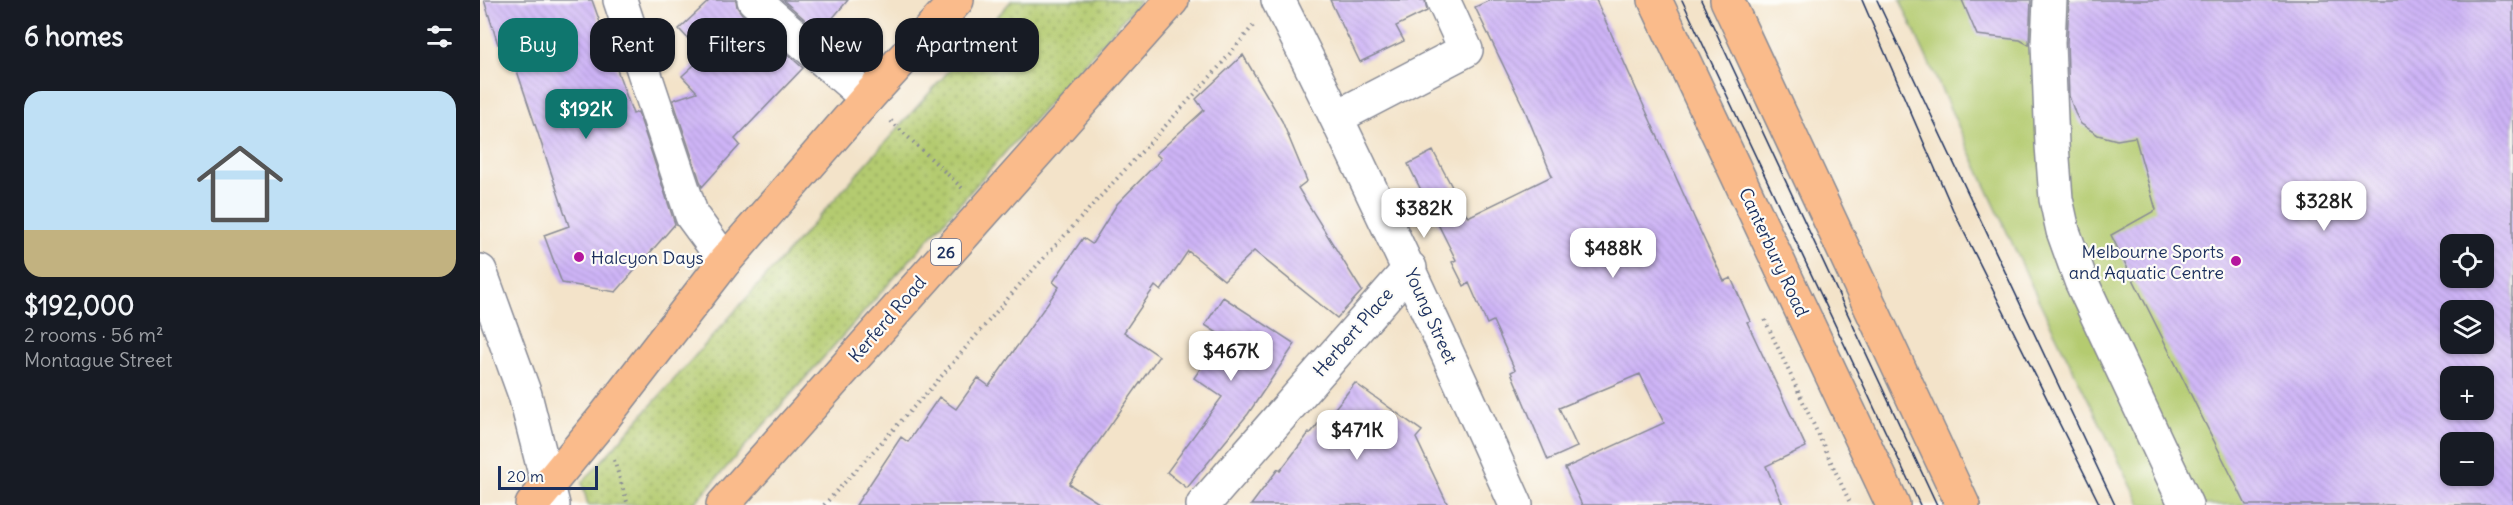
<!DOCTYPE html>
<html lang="en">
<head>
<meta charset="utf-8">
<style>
  body { margin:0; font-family:Delius,sans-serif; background:#20242c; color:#f1f3f6; height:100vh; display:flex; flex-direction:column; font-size:22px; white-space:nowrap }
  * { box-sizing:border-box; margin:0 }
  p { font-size:20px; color:#9ea1a6 }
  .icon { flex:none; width:33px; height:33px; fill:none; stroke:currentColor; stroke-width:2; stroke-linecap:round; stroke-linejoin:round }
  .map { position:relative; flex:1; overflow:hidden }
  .drawer { display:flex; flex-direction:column; background:#171b24; width:480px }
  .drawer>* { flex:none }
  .guide { position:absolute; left:18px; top:18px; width:570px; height:54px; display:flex; gap:12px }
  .buttons { position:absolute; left:1960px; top:234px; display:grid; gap:12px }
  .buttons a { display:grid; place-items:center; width:54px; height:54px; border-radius:12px; background:#171b24; box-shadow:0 2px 4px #0004; font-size:30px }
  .scale { position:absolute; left:18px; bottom:15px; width:100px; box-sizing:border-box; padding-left:6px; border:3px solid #1b2f5e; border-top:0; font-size:16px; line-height:21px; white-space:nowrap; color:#1b2f5e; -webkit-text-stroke:4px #fdfcf7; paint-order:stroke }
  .price { position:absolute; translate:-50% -51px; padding:0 14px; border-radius:12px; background:#fff; color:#222; font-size:20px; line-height:39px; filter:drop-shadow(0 2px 3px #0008) }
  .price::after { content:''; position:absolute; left:50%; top:36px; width:18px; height:14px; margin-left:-9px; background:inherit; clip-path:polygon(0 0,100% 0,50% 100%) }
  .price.active { background:#0f766e; color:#fff }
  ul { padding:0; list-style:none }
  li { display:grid; align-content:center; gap:12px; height:318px; padding:0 24px }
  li+li { border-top:2px solid #363941 }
  li span { display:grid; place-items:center; height:186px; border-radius:18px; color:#555 }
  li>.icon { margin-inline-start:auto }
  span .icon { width:108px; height:108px; fill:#fffc; stroke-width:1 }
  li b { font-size:26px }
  h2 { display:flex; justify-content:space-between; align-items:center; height:72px; padding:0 24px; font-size:26px }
  .pill { padding:0 21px; border-radius:18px; background:#171b24; box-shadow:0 2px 4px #0004; font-size:21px; line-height:54px }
  .pill.active { background:#0f766e; color:#fff }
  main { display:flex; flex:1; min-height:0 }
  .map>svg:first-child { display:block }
  .green { fill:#b4cb70; stroke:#687d67; stroke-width:1.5; fill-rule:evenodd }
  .park { fill:url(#park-dots); stroke:#687d67; stroke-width:1.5 }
  .building { fill:url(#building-back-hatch); fill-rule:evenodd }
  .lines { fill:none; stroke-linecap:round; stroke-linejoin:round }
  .minor-casing { stroke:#878994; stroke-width:36 }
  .major-casing { stroke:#878994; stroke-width:36 }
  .path { stroke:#878994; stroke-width:4; stroke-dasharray:1.5 4.5; stroke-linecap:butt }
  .minor { stroke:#fff; stroke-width:33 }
  .major { stroke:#fabb8b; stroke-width:33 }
  .tram { stroke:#1b2f5e; stroke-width:1.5 }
  .poi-dot { fill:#b5179e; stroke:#fdfcf7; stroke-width:2 }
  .labels { text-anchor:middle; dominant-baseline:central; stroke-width:4.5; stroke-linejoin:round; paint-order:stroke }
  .shield { fill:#fdfcf7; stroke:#5f6c8c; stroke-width:1.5 }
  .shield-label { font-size:16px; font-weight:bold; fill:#1b2f5e }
  .poi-label { font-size:18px; fill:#1b2f5e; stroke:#fdfcf7; text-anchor:end }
  .street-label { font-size:18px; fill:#1b2f5e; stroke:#fdfcf7 }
</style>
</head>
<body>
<main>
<section class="drawer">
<h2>6 homes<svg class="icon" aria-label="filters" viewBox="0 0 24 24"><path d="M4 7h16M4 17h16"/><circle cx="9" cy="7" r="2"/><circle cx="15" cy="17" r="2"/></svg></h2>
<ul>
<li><span style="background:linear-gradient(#bfe0f5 75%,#c2b280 0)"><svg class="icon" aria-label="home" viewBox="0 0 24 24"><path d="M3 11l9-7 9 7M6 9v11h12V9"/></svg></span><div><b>$192,000</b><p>2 rooms · 56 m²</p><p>Montague Street</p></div></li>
</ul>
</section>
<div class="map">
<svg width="2033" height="505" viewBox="0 0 2033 505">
  <defs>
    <pattern id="park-dots" width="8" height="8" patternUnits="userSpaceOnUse" patternTransform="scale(1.5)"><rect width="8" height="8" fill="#b4cb70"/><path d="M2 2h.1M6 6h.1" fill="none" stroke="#92a55f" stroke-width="1.8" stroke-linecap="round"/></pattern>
    <pattern id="building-back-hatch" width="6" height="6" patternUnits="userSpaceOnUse" patternTransform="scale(1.5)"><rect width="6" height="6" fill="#ceb4f6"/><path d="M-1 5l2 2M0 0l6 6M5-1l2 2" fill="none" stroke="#b09bd5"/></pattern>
  </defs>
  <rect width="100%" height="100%" fill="#fdfcf7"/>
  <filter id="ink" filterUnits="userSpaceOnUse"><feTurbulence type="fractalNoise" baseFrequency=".0167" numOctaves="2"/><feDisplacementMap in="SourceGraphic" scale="12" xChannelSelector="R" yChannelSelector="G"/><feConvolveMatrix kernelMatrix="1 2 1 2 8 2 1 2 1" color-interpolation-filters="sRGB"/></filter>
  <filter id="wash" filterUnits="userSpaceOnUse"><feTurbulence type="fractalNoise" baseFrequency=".008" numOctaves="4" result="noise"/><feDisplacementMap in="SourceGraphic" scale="24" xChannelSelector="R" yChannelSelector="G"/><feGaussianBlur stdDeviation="1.35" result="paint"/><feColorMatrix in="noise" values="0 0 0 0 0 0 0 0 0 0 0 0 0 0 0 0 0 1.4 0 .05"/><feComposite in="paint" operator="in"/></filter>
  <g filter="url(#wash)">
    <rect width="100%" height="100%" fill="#f3e3c9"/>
    <path class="green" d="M1420 0H2033V505H1661L1557 297ZM1971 244H2004V278H1971ZM1971 310H2004V344H1971ZM1971 376H2004V410H1971ZM1971 442H2004V476H1971Z"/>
    <path class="park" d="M532 0H660L213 505H108L102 483Z"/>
    <g id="blocks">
      <path class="building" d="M4 0H112L153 114 158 112 195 224 136 292 82 283 64 235 89 226 27 41 18 44Z
        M230 0H256L257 7 262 14 323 68 255 139 260 145 222 187 193 100 217 92 202 76 224 56 199 29Z
        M303 0H368L340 33Z
        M850 0H945L947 11 916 26 924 41 880 62Z
        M1010 0H1116L1222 235 1244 281 1251 278 1270 321 1267 322 1326 447 1286 466 1303 505H1102L1085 468 1184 423 1160 374 1079 408 1097 447 1068 460 1031 372 1035 370 1013 321 1007 324 989 283 984 286 972 262 976 260 928 164 953 151 988 217 1072 176 1044 108 995 7Z
        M1482 0H1551L1549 45 1540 40 1497 35Z
        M1589 0H2033V505H1766L1631 235 1676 210 1655 137 1637 140 1618 135 1601 124 1595 113 1589 96 1587 43ZM1971 244H2004V278H1971ZM1971 310H2004V344H1971ZM1971 376H2004V410H1971ZM1971 442H2004V476H1971Z
        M763 55 802 121 827 181 818 188 882 291 857 318 774 251 744 280 708 251 681 291 675 286 644 332 679 356 589 484 622 505H376L421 437 428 442 459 397 476 409 498 378 509 386 579 287 573 282 603 238 612 244 637 204 681 159 676 154 724 110 716 99Z
        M743 297 815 344 768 414 707 488 687 472 742 397 714 378 742 336 725 325Z
        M875 383 942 431 936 438 968 505H771L798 469 800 471 829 433 830 434 845 415 848 417Z"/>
    </g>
  </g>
  <g filter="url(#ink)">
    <use href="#blocks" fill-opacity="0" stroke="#878994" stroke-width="1.5"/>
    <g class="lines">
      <g class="minor-casing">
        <path id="minor" d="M140 0 212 216 245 261
          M274 0 387 98
          M798 0C882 166 960 335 1036 505
          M1570 0 1568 43 1572 145 1576 199 1583 231 1601 281 1706 505
          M857 117 986 50 963 0
          M0 271 45 395 73 505
          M723 505 930 268"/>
      </g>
      <g class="major-casing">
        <path id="major" d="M1175 0 1413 505
          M1247 0 1483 505
          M52 505 122 420 245 261 387 98 477 0
          M243 505 692 0"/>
      </g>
      <path class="path" d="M411 121 482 188
        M1285 320 1371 505
        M134 460 148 505
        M344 505 453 386 541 283 733 74 773 26"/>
      <use href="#minor" class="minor"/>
      <use href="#major" class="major"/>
      <path class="tram" d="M1202 0 1440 505
        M1221 0 1457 505
        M1382 0 1473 210 1620 505
        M1397 0 1635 505"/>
    </g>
  </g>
  <g class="poi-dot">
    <circle cx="99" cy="257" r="6"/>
    <circle cx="1756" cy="261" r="6"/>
  </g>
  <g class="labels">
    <rect class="shield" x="451" y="239" width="30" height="26" rx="4.5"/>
    <g class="shield-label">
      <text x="466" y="252">26</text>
    </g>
    <g class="poi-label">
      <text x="1744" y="251">Melbourne Sports<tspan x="1744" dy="21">and Aquatic Centre</tspan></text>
      <text x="111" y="257" text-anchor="start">Halcyon Days</text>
    </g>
    <g class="street-label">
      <text transform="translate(1294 252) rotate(65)">Canterbury Road</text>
      <text transform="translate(951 316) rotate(66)">Young Street</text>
      <text transform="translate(407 319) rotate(-49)">Kerferd Road</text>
      <text transform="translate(873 332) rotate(-49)">Herbert Place</text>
    </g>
  </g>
</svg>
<div class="buttons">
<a><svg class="icon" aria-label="locate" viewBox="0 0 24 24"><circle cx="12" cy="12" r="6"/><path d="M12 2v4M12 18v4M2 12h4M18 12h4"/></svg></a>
<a><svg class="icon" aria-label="layers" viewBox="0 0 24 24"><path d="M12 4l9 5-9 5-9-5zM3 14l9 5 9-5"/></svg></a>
<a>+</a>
<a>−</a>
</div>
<div class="scale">20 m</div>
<b class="price active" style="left:106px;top:140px">$192K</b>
<b class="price" style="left:1844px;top:232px">$328K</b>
<b class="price" style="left:944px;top:239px">$382K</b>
<b class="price" style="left:1133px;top:279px">$488K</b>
<b class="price" style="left:751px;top:382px">$467K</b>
<b class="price" style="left:877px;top:461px">$471K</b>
<div class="guide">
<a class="pill active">Buy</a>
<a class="pill">Rent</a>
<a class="pill">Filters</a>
<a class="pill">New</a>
<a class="pill">Apartment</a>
</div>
</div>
</main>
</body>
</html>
